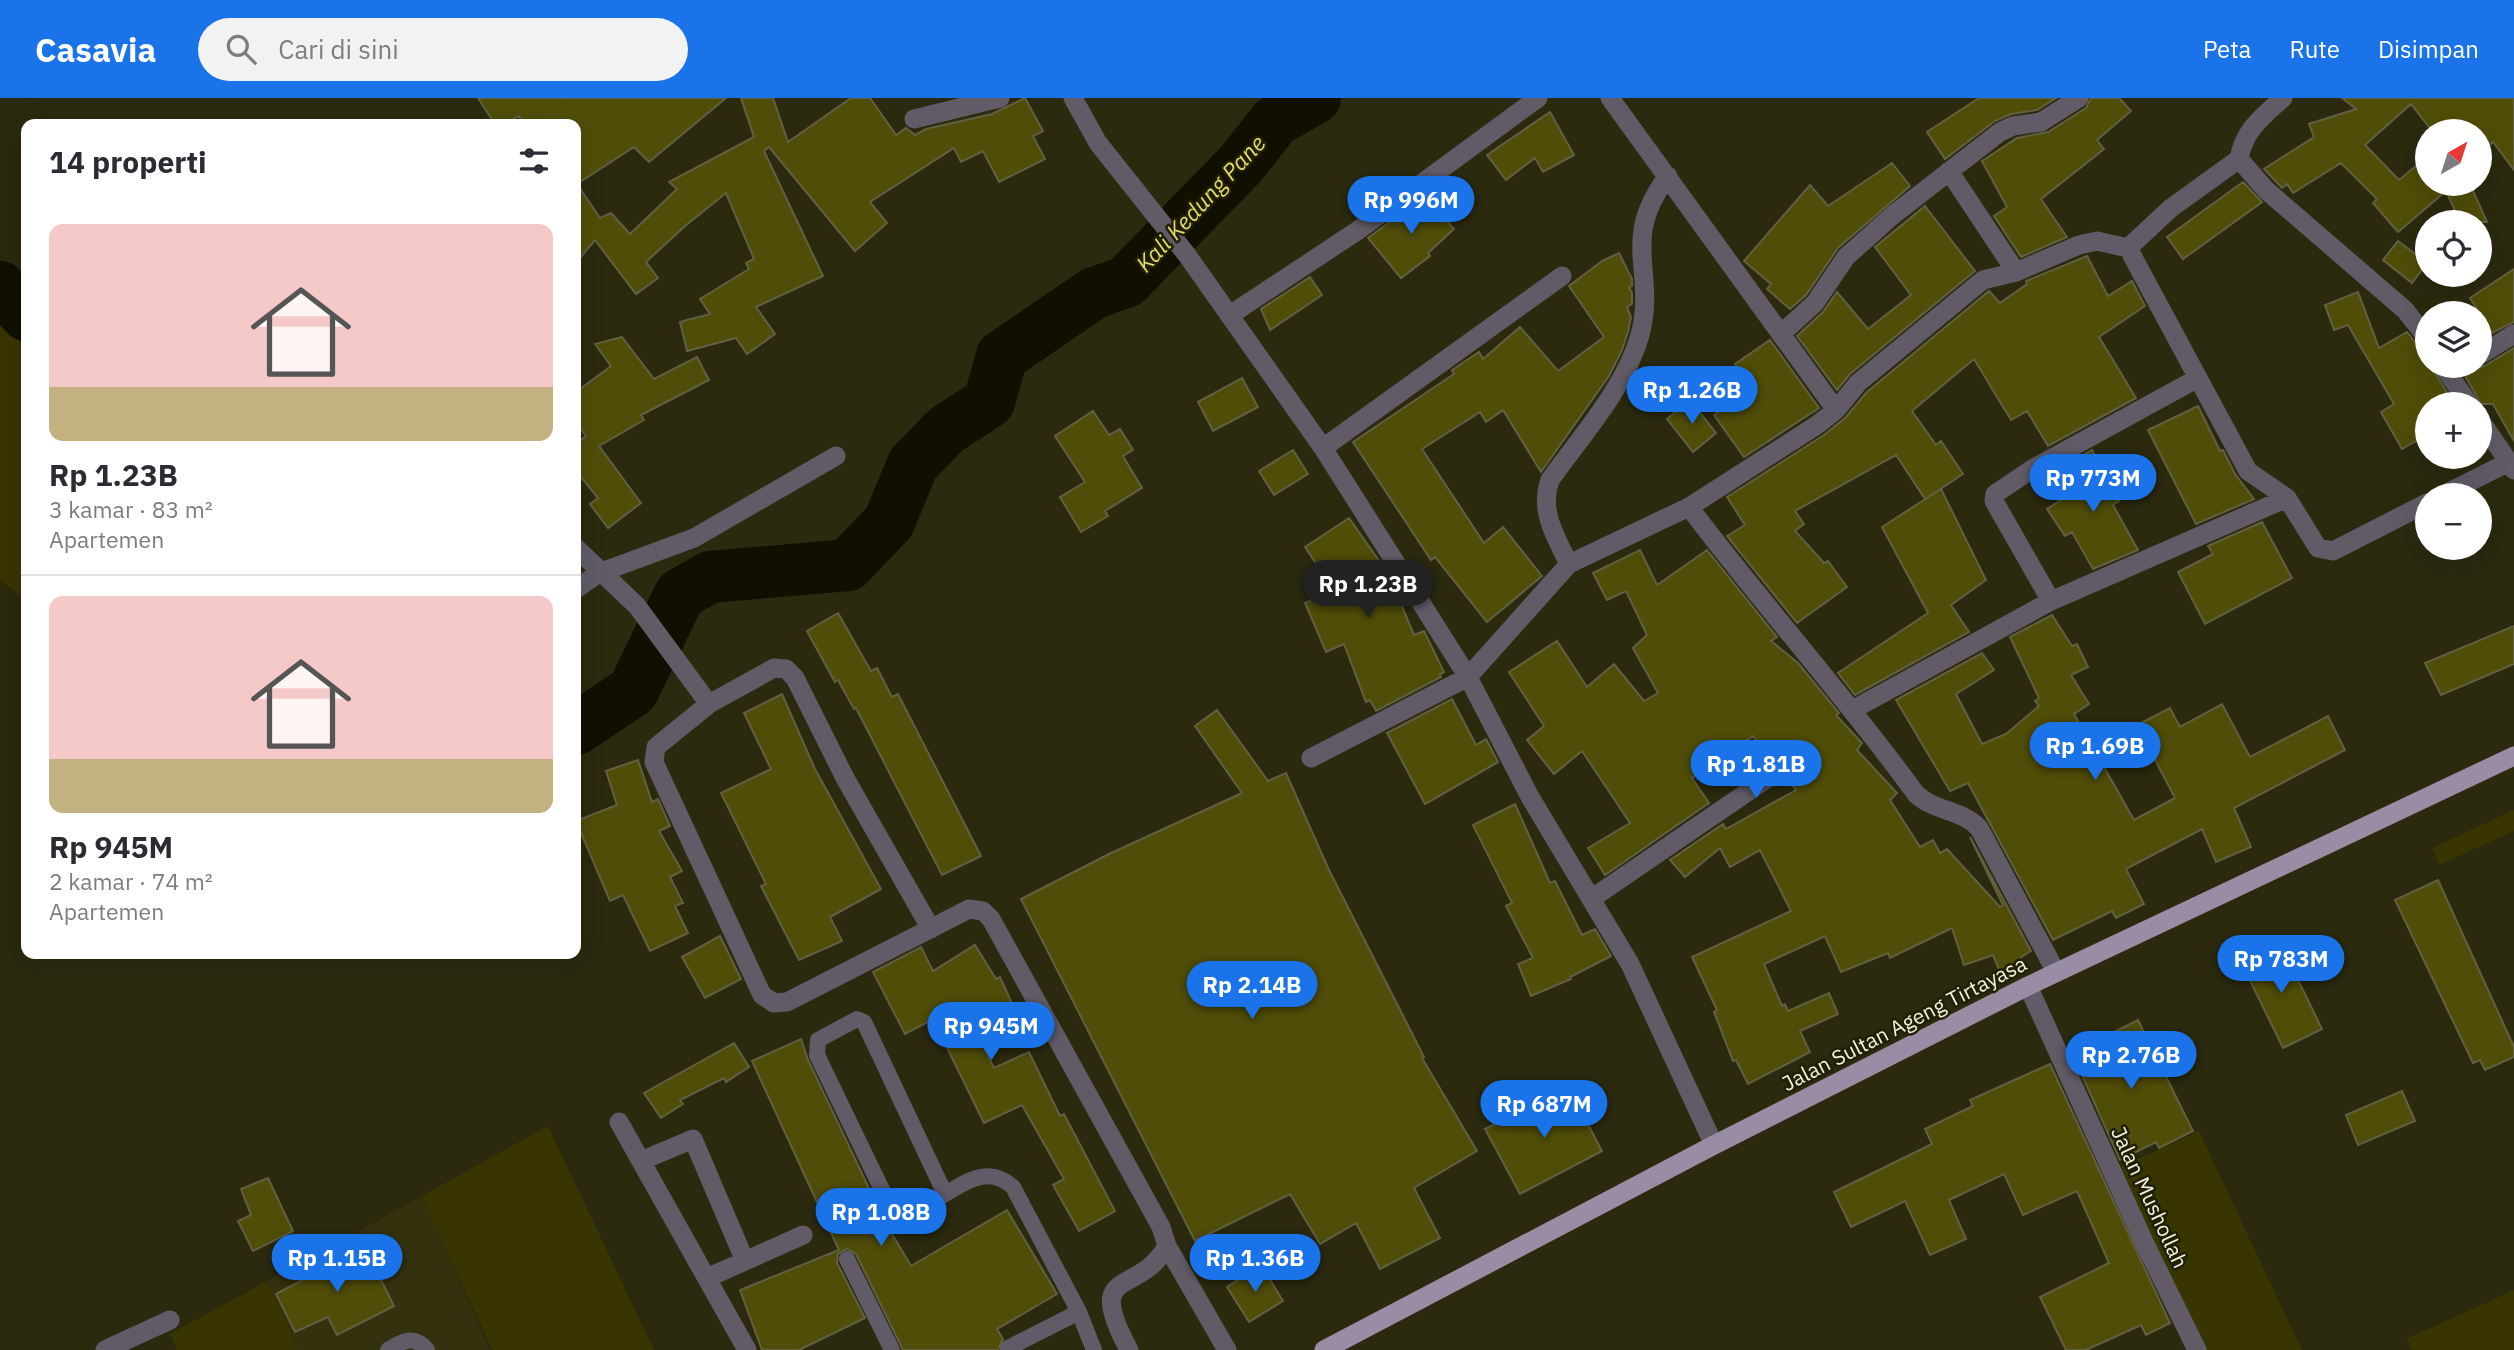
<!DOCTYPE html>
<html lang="id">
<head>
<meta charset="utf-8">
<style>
  body { margin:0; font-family:"IBM Plex Sans",sans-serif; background:#f2f2f3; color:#2b2b33; height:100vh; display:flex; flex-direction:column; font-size:26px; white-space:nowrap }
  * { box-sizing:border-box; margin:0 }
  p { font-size:23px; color:#7c7c81 }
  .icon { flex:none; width:38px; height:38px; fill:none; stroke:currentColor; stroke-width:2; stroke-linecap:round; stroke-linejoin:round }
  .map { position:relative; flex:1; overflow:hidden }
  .side { position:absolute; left:21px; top:21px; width:560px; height:840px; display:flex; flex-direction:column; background:#fff; border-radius:14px; box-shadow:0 7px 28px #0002 }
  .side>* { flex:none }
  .needle { width:46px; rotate:39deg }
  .fabs { position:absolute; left:2415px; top:21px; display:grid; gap:14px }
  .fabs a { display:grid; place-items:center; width:77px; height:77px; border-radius:50%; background:#fff; box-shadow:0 7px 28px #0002; font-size:35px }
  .price { position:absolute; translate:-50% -60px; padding:0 16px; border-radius:24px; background:#1a73e8; color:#fff; font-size:23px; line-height:46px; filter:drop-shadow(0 2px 4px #0008) }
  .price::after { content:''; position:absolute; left:50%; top:42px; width:21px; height:16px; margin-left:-10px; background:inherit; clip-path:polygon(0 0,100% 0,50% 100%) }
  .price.active { background:#222; color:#fff }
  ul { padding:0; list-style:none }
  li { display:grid; align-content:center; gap:14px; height:371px; padding:0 28px }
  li+li { border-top:2px solid #e1e1e2 }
  li span { display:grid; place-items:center; height:217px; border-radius:14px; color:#555 }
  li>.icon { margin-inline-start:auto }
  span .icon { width:126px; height:126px; fill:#fffc; stroke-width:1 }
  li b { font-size:30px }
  h2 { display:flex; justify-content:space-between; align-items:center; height:84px; padding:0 28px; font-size:30px }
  header { display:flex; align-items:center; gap:42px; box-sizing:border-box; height:98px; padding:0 35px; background:#1a73e8; color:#fff }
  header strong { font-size:33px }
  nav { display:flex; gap:38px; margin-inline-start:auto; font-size:24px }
  .search { width:490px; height:63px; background:#f2f2f3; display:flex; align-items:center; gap:18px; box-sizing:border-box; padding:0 24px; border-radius:38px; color:#7c7c81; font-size:26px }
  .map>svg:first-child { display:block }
  .built { fill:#34320e }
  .green { fill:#383500 }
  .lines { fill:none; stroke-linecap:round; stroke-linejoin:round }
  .river { stroke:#110f00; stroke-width:52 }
  .building { fill:#504d08; stroke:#616043; stroke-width:2 }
  .service { stroke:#605b67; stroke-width:16 }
  .minor { stroke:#605b67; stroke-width:19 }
  .primary { stroke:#988da5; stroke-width:19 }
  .labels { text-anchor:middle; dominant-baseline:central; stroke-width:5; stroke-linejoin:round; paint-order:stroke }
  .street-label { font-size:21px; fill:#f3f3e2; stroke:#212004 }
  .water-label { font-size:23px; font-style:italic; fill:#e1db6c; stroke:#212004 }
</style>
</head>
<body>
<header>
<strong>Casavia</strong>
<div class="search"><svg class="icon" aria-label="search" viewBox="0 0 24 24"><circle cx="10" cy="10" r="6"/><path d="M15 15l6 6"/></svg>Cari di sini</div>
<nav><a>Peta</a><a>Rute</a><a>Disimpan</a></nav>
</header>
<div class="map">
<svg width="2514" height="1252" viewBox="0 0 2514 1252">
  <rect width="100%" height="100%" fill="#2b290e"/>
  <path class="built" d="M422 1098 490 1252H299L267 1183Z"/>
  <path class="green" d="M0 205 26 234V502L0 482Z
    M2514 712V733L2439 767 2432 750Z
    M548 1028 654 1252H492L422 1098Z
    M2199 1033 2302 1252H2205L2118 1070Z
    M267 1183 299 1252H177L170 1236Z
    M2514 1192V1252H2412L2406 1241Z"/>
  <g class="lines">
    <path class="river" d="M0 189 26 217
      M576 631 633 593 680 496 710 479 848 467 889 424 913 366 946 332 989 304 1002 258 1094 195 1126 184 1241 66 1275 23 1315 0"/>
  </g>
  <path class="building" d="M478 0H726L649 64 634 49 577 86 600 120 611 115 630 136 677 91 669 84 754 39 741 0H773L788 44 851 0H870L896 37 906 30 915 37 926 31 992 16 1025 0 1043 33 1033 38 1045 61 999 84 983 53 961 64 954 50 870 104 887 125 855 153 769 49 764 53 823 178 756 209 775 236 747 256 736 240 687 253 680 224 710 216 700 201 749 171 746 165 754 161 726 95 685 128 646 164 658 180 636 196 595 142 576 165V26H524L519 18 505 26H495Z
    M1979 0H2056L2037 12 2011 16 1995 23 1945 61 1927 34Z
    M2091 0H2119L2131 13 2097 42 2104 51 2041 101 2067 139 2021 159 1994 118 2007 109 1982 63 2017 40 2048 34 2086 10Z
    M2342 0H2514V72L2493 44 2480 56V33H2432L2411 6 2365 47 2399 82 2427 59V86H2470L2487 124H2460L2446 93 2398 134 2373 105 2377 101 2341 65 2293 95 2287 86 2282 90 2264 71 2314 39 2309 26 2356 11Z
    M1550 14 1574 57 1543 74 1535 60 1506 82 1487 57Z
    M1892 65 1910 88 1838 150 1806 197 1790 211 1767 191 1771 186 1744 163 1810 87 1828 108Z
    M2243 84 2262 104 2183 161 2167 139Z
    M1425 98 1454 131 1428 155 1430 158 1401 180 1368 140Z
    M1925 108 1975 173 1850 276 1837 292 1797 238 1823 214 1837 194 1868 231 1911 197 1875 149Z
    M2398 143 2427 165 2412 185 2383 162Z
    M1619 155 1632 181V188L1629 189 1632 195V206L1627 209 1631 219 1628 234 1622 252 1609 278 1541 374 1503 312 1486 324 1480 314 1422 351 1484 445 1503 429 1542 478 1487 524 1435 459 1431 462 1353 344 1454 276 1452 272 1479 254 1483 261 1520 229 1558 273 1604 239 1569 188 1602 163Z
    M2087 158 2108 198 2132 183 2145 208 2099 239 2136 300 2048 348 2027 313 2011 322 1974 261 1912 313 1936 347 1941 343 1963 376 1925 401 1896 357 1795 413 1804 426 1795 433 1824 465 1828 463 1847 489 1797 525 1727 438 1745 427 1727 399 1824 337 1845 320 1867 294 1989 193 2000 205 2027 186 2026 183Z
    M2514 171V224L2492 235 2470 200Z
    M1310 179 1322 197 1270 232 1261 211Z
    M2358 194 2379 250 2407 234 2418 248 2427 252V268H2431L2454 306H2427V337L2402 351 2381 314 2394 306 2348 227 2334 232 2325 207Z
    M622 239 654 281 697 259 709 282 641 317 644 322 599 348 641 405 608 430 590 406 598 400 576 373V346L586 338 576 324V294L611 268 595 246Z
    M1770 242 1819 310 1744 359 1714 317 1752 291 1735 266Z
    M2514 250V343L2493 306H2481L2464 276 2486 267Z
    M1242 280 1258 309 1213 333 1198 304Z
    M1690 302 1716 335 1693 354 1667 321Z
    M2198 308 2220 353 2223 352 2235 376 2254 401 2196 426 2148 332Z
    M1093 313 1109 337 1120 331 1133 352 1123 358 1142 390 1105 413 1108 418 1081 434 1060 399 1085 384 1055 338Z
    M1293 352 1308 376 1274 397 1259 373Z
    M2092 352 2104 373 2101 375 2119 403 2113 407 2138 452 2093 471 2072 434 2065 438 2047 411 2076 392 2063 368Z
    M1941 391 1986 482 1951 507 1969 534 1855 597 1838 575 1928 515 1882 429Z
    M1349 420 1389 477 1414 537 1424 533 1444 574 1440 576 1441 579 1376 613 1370 602 1366 604 1344 546 1326 554 1305 505 1334 493 1305 449Z
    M2262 424 2292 480 2205 526 2178 474 2213 456 2208 448Z
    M1640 452 1657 487 1707 452 1777 539 1771 543 1798 565 1839 615 1836 617 1862 645 1857 652 1897 695 1890 702 1920 749 1933 742 1940 755 1947 751 2000 809 2003 807 1970 739 2031 853 2021 859 2023 864 2000 874 1993 857 1964 867 1952 830 1890 860 1888 855 1841 874 1825 838 1764 866 1782 908 1785 906 1788 913 1829 895 1838 916 1800 933 1810 954 1748 986 1736 962 1733 963 1714 914 1717 912 1692 859 1791 813 1760 752 1730 769 1720 750 1685 779 1670 762 1723 726 1726 731 1796 692 1753 638 1692 680 1709 705 1605 777 1588 750 1630 725 1582 653 1554 676 1527 642 1544 628 1509 574 1557 543 1587 589 1614 566 1644 603 1658 595 1633 550 1647 537 1626 493 1607 502 1593 475Z
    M838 515 871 573 877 570 892 599 898 596 981 758 942 777 856 610 854 611 838 582 835 584 807 533Z
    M2052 517 2072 548 2077 546 2088 569 2071 577 2089 606 2074 616 2134 722 2175 700 2137 627 2170 610 2180 629 2222 606 2250 659 2328 618 2345 652 2234 710 2251 749 2216 764 2202 731 2126 771 2144 806 2116 820 2112 813 2053 842 1968 685 1950 693 1896 602 1982 555 1994 572 1956 596 1982 646 2006 636 2039 608 2035 603 2039 600 2010 539Z
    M2514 528V566L2441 597 2425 565Z
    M782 596 815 671 881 791 830 819 842 843 799 862 761 788 766 786 721 695 771 671 744 615Z
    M1452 601 1476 647 1486 641 1498 664 1425 706 1387 635Z
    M1217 612 1268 683 1286 675 1329 772 1424 959 1422 960 1477 1053 1414 1090 1440 1140 1380 1171 1356 1125 1320 1146 1290 1096 1195 1143 1021 801 1109 756 1242 695 1195 628Z
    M638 662 652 704 658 701 670 728 659 733 682 773 670 779 683 805 675 808 688 835 650 853 623 797 610 803 576 723 617 707 606 673Z
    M1515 706 1550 785 1555 783 1582 837 1595 831 1611 858 1570 879 1571 881 1531 898 1518 866 1533 860 1506 808 1512 805 1473 727Z
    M2438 782 2514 949V959L2485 972 2480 962 2473 965 2395 802Z
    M720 838 741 881 705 900 682 859Z
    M2279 843 2322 931 2283 950 2240 862Z
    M975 847 996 881 1000 879 1014 910 973 928 994 970 1029 954 1060 1018 1064 1016 1115 1113 1079 1133 1053 1087 1064 1081 1022 1007 984 1025 933 921 905 936 873 874 921 849 933 873Z
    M2138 922 2193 1033 2159 1050 2156 1044 2120 1062 2072 955Z
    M801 941 808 962 885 1124 911 1168 1007 1112 1057 1196 997 1231 1003 1241 998 1252H903L856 1156 847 1151 838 1156 837 1165 865 1220 799 1252H762L740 1192 839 1152 752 963Z
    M734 945 749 969 726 984 724 980 680 1002 683 1006 661 1020 644 995Z
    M2050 966 2170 1225 2146 1237 2141 1227 2086 1252H2066L2040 1199 2109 1165 2077 1093 2023 1117 2004 1076 1949 1102 1966 1141 1930 1157 1905 1103 1851 1129 1834 1094 1932 1046 1925 1031 1973 1008 1970 1002Z
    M1568 988 1602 1053 1520 1096 1485 1031Z
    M2402 993 2415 1023 2358 1047 2346 1017Z
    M268 1080 293 1133 253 1153 238 1123 251 1117 241 1091Z
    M363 1146 394 1208 337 1237 328 1219 295 1234 276 1196 308 1179 306 1175Z
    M1261 1167 1283 1203 1249 1224 1227 1189Z"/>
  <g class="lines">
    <path class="service" d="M945 1096 864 924 857 921 818 942 817 957 886 1100 896 1112C938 1120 973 1053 1013 1089L1079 1214 1094 1252
      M847 1161 892 1252
      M1008 1250 1079 1214
      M388 1252C403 1242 415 1237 427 1252"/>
    <path class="minor" d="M1073 0 1098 45 1187 157 1323 350 1468 579 1530 699 1630 866 1714 1047
      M1610 0 1836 312
      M914 21 1000 0
      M2239 61C2244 32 2262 19 2283 0
      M1949 73 2016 174
      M2128 150 2171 110 2239 61 2266 92 2405 212 2427 240
      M1230 217 1357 133 1538 0
      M1782 235 1815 205 1846 159 1893 117 2000 34 2013 28 2041 24 2079 0
      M2480 257 2514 236
      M2443 268 2469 306
      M2480 322 2514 372
      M1323 350 1562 178
      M2443 397 2509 364
      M1689 409C1763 507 1844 597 1916 696 1935 714 1961 711 1979 730L2056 874
      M576 450 637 508 709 606
      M1569 466C1555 438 1539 412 1550 382 1582 337 1625 290 1640 237 1657 173 1619 142 1668 78
      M576 491 599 475 694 440 836 358
      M2051 503 1994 403 1995 396 2032 371 2198 280
      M1854 611 2051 503 2287 400
      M1311 660 1468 579 1569 466 1689 409 1817 327 1836 312 1858 285 1983 182 2016 174 2079 147 2097 143 2128 150 2248 373 2287 400 2318 450 2333 453 2427 405
      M1591 801 1768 680
      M931 831 845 680 795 580 786 571 774 570 709 606 656 649 654 664 762 897 774 905 787 904 969 811 983 813 991 821 1161 1129 1167 1148C1138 1200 1083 1166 1129 1252
      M2028 888 2145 1146 2197 1252
      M619 1024 747 1252
      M641 1063 693 1041 745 1163
      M1167 1148 1227 1252
      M707 1180 803 1137
      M105 1252 170 1222"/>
    <path class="primary" d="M1324 1252 1714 1047 2028 888 2514 658"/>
  </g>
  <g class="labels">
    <g class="street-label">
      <text transform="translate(1904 925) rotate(-27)">Jalan Sultan Ageng Tirtayasa</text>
      <text transform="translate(2150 1099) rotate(65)">Jalan Mushollah</text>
    </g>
    <g class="water-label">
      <text transform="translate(1200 105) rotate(-47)">Kali Kedung Pane</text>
    </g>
  </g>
</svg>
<div class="fabs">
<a><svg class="needle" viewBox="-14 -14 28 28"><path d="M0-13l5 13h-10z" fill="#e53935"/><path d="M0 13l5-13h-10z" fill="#7c7c81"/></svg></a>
<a><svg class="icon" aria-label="locate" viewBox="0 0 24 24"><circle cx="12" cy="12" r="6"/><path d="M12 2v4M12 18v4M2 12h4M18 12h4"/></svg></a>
<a><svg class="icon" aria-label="layers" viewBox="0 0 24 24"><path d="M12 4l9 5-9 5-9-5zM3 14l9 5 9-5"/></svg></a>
<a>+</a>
<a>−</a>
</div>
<b class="price" style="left:1411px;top:138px">Rp 996M</b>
<b class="price" style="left:1692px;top:328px">Rp 1.26B</b>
<b class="price" style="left:2093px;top:416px">Rp 773M</b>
<b class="price active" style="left:1368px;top:522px">Rp 1.23B</b>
<b class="price" style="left:2095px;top:684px">Rp 1.69B</b>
<b class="price" style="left:1756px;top:702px">Rp 1.81B</b>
<b class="price" style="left:2281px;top:897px">Rp 783M</b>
<b class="price" style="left:1252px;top:923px">Rp 2.14B</b>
<b class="price" style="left:991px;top:964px">Rp 945M</b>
<b class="price" style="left:2131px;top:993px">Rp 2.76B</b>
<b class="price" style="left:1544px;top:1042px">Rp 687M</b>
<b class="price" style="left:881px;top:1150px">Rp 1.08B</b>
<b class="price" style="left:337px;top:1196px">Rp 1.15B</b>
<b class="price" style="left:1255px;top:1196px">Rp 1.36B</b>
<section class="side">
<h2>14 properti<svg class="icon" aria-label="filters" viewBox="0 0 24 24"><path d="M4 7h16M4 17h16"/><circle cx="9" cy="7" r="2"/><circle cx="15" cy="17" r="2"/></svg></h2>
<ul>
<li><span style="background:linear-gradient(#f6c9c9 75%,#c2b280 0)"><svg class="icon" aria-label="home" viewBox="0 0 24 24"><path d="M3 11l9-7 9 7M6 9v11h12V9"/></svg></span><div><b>Rp 1.23B</b><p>3 kamar · 83 m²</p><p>Apartemen</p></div></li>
<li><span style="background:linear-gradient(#f6c9c9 75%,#c2b280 0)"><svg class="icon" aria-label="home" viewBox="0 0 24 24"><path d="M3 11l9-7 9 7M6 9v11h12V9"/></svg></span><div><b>Rp 945M</b><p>2 kamar · 74 m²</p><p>Apartemen</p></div></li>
</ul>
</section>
</div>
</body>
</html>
